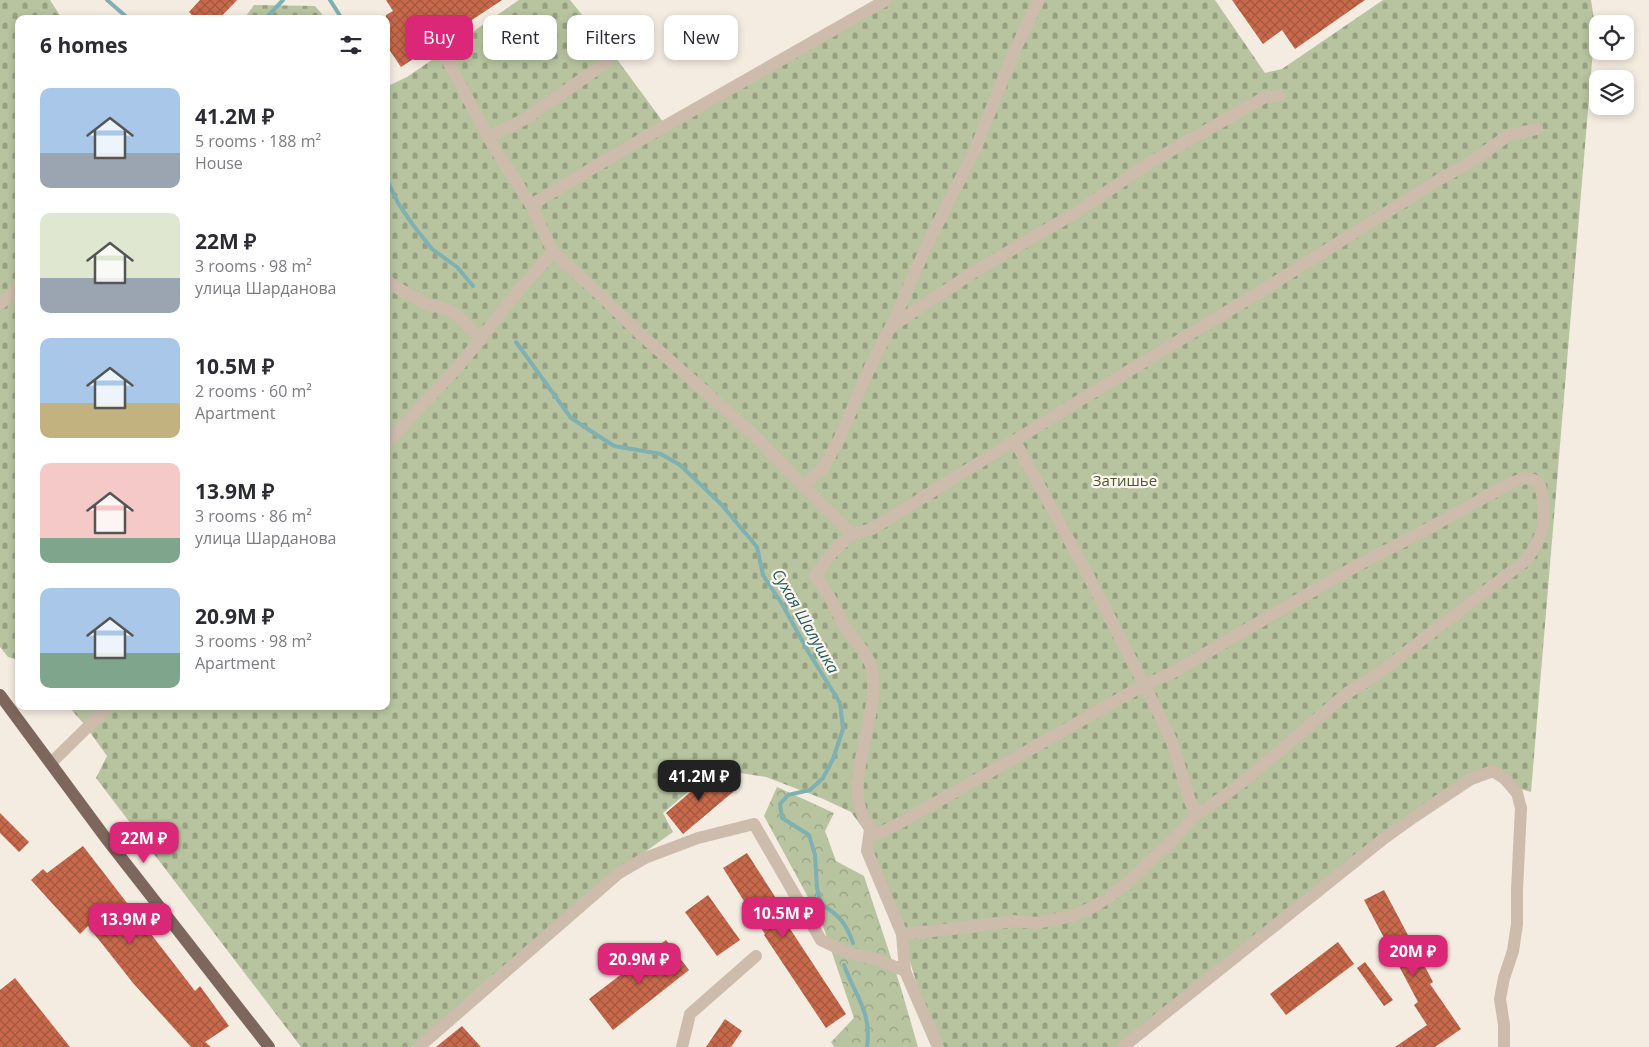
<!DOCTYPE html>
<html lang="en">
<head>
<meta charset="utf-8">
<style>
  body { margin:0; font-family:"Open Sans",sans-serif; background:#f7f7f7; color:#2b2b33; height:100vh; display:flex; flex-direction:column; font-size:19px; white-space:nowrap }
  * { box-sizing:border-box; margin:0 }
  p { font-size:16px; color:#7c7c81 }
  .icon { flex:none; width:28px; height:28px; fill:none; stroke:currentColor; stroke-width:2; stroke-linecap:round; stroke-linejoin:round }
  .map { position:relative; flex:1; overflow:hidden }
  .details { position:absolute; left:15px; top:15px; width:375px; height:695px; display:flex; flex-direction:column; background:#fff; border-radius:10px; box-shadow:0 2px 8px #0003 }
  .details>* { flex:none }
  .hud { position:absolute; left:405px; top:15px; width:475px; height:45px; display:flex; gap:10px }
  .buttons { position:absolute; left:1589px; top:15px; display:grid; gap:10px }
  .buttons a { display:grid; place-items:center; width:45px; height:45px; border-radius:10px; background:#fff; box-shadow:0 2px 8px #0003; font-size:25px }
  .price { position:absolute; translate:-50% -42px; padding:0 11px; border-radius:10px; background:#db2777; color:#fff; font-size:16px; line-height:32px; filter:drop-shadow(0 1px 2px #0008) }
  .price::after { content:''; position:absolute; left:50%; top:30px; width:15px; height:11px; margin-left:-8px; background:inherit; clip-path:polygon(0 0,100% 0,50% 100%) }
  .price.active { background:#222; color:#fff }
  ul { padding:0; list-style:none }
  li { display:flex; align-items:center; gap:15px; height:125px; padding:0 25px }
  li span { display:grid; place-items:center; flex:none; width:140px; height:100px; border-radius:10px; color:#555 }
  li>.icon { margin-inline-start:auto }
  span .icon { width:60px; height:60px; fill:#fffc; stroke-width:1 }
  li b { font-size:21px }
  h2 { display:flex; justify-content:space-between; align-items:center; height:60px; padding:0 25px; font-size:21px }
  .chip { padding:0 18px; border-radius:10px; background:#fff; box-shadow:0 2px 8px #0003; font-size:18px; line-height:45px }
  .chip.active { background:#db2777; color:#fff }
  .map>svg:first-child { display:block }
  .forest { fill:url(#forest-crowns) }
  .cemetery { fill:url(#cemetery-stones) }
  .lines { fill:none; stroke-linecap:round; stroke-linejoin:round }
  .stream { stroke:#7fb0b2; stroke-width:4 }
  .building { fill:url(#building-cross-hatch) }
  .minor { stroke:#cdbbac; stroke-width:12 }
  .major { stroke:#7d675c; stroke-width:12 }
  .labels { text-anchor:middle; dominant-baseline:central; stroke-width:4.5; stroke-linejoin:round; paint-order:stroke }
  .park-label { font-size:15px; fill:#4a5a2e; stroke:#fbf5ee }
  .water-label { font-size:16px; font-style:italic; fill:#1f5a5e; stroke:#fbf5ee }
</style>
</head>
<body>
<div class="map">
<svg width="1649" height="1047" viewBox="0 0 1649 1047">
  <defs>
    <pattern id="forest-crowns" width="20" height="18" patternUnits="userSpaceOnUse" patternTransform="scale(1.25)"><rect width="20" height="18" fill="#b8c4a0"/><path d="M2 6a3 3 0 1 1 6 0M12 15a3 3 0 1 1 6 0" fill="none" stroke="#97a083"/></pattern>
    <pattern id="cemetery-stones" width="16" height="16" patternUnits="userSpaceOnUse" patternTransform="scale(1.25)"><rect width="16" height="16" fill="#b8c4a0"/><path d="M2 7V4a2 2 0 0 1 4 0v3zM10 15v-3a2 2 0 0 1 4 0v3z" fill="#97a083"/></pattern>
    <pattern id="building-cross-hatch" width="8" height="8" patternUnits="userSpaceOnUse" patternTransform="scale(1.25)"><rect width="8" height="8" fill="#c8694b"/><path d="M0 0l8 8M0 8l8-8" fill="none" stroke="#a4573f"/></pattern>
  </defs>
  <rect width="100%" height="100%" fill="#f4ebe1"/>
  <path class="forest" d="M777 787 834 813 825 831 836 861 864 876 900 985 918 1047H834L831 1042 854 1018 822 923 764 816Z"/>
  <path class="cemetery" d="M0 0H50L61 17 81 19H19V660L8 657 0 647Z
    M519 0H570L605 43 669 130 886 0H1215L1265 73 1282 69 1383 0H1591L1595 26 1531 792 1514 787 1506 773 1475 780 1381 845 1125 1047H936L908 955 867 834 851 812 821 798 766 777 715 769 663 813 673 832 614 874 494 974 412 1047H301L96 778 107 756 84 724 68 706H386V87L407 77Z
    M254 5 315 6 326 19H244Z"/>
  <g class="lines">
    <path class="stream" d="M107 0 129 19
      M330 0 342 19
      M265 19 283 0
      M386 178 398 203 413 225 432 249 457 267 473 286
      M516 342 571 418 614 446 661 454 680 465 721 504 757 547 763 575 782 604 809 653 840 703 843 729 833 759 823 778 810 790 788 795 780 804 782 818 809 835 815 855 817 888 821 904C839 915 846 923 853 943
      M844 965C855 996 872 1011 867 1047"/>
  </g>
  <path class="building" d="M200 0H237L219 19H196L189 12Z
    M386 0H502L401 67 386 45V15L393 11Z
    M1232 0H1365L1295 49 1282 30 1263 44Z
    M715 771 733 792 683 834 666 813Z
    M0 813 29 842 19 852 0 833Z
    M83 846 195 991 200 986 229 1026 205 1042 211 1047H191L133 983 88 926 80 934 31 880 43 869 47 873Z
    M747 853 779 903 775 906 846 1014 826 1028 764 935 765 934 723 868Z
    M1384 890 1433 982 1430 984 1461 1029 1435 1047H1395L1427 1025 1414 1005 1418 1002 1364 900Z
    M708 895 740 940 717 956 685 912Z
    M666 940 689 970 613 1030 589 999Z
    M1338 942 1354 964 1286 1015 1270 994Z
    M1365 962 1393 1000 1384 1006 1357 968Z
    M15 978 70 1047H0V990Z
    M725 1019 742 1031 731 1047H706Z
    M462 1026 481 1047H436Z"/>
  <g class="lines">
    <path class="minor" d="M446 58 491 142 531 205
      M488 137 525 119 607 62
      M553 252 531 205 616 154 886 0
      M386 279 392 285 426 304 447 309 459 317 481 340
      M0 304 19 287
      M892 326 977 270 1075 213 1151 162 1265 97 1279 96
      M386 444 459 366 514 296 553 252 597 292 638 332 754 435 803 486 852 534 872 529 1072 405 1258 293 1440 179 1466 165 1509 135 1537 129
      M803 486 823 468 838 442 870 367 895 318 928 243 975 150 1013 54 1039 0
      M852 534 832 553 815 576C820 583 826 590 830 598 836 608 840 619 846 628 853 638 866 653 870 663 888 711 828 798 878 834L898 824 1144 685 1170 674 1356 566 1420 533 1509 484 1525 478 1534 480 1540 485C1547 516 1546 536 1525 561L1375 676 1347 693 1247 779 1210 806 1197 814 1191 804 1172 742 1160 716 1089 577 1015 441
      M51 763 109 706
      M870 829 867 851 902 934
      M905 971 902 934 953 929 1013 921 1036 923 1072 916 1093 907 1109 897 1128 882 1170 843 1197 814
      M419 1047 619 873 645 858 698 838 754 824 821 940 846 952 879 960 905 971 938 1047
      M682 1047 690 1014 756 956
      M1123 1047 1382 840 1414 817 1471 779 1493 771 1505 779 1517 793 1521 808 1517 890V924L1513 951 1504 978 1500 999 1504 1025V1047"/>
    <path class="major" d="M0 695 105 837 269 1047"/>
  </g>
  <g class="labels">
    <g class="park-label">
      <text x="1125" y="480">Затишье</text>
    </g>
    <g class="water-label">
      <text transform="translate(806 621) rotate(60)">Сухая Шалушка</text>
    </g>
  </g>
</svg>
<div class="buttons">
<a><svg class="icon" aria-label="locate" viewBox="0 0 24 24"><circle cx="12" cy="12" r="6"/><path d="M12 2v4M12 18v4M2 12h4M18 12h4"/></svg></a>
<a><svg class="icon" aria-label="layers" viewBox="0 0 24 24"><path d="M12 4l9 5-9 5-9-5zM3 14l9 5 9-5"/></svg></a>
</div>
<b class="price active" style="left:699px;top:802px">41.2M ₽</b>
<b class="price" style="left:144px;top:864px">22M ₽</b>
<b class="price" style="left:783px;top:939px">10.5M ₽</b>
<b class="price" style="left:130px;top:945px">13.9M ₽</b>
<b class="price" style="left:1413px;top:977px">20M ₽</b>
<b class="price" style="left:639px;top:985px">20.9M ₽</b>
<div class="hud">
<a class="chip active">Buy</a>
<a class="chip">Rent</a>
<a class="chip">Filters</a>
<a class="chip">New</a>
</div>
<section class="details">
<h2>6 homes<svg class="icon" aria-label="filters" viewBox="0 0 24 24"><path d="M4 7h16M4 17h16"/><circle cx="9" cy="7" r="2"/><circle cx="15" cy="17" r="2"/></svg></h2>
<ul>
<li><span style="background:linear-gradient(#a9c7e8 65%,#9aa5b1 0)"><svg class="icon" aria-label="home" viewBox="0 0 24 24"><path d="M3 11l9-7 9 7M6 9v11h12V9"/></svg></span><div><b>41.2M ₽</b><p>5 rooms · 188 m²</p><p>House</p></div></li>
<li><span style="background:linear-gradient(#dfe7d0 65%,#9aa5b1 0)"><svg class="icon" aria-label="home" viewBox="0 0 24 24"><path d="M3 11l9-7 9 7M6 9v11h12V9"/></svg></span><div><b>22M ₽</b><p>3 rooms · 98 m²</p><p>улица Шарданова</p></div></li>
<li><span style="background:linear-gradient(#a9c7e8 65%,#c2b280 0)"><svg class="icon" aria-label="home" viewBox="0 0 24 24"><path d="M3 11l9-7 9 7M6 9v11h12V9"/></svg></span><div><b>10.5M ₽</b><p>2 rooms · 60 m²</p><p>Apartment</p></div></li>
<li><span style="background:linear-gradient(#f6c9c9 75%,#7fa58c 0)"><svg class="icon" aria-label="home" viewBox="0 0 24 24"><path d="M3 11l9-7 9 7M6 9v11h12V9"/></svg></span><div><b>13.9M ₽</b><p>3 rooms · 86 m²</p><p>улица Шарданова</p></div></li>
<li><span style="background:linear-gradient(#a9c7e8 65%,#7fa58c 0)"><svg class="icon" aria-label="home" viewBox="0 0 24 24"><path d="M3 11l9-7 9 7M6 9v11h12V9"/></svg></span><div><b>20.9M ₽</b><p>3 rooms · 98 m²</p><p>Apartment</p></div></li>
</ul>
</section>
</div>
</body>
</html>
